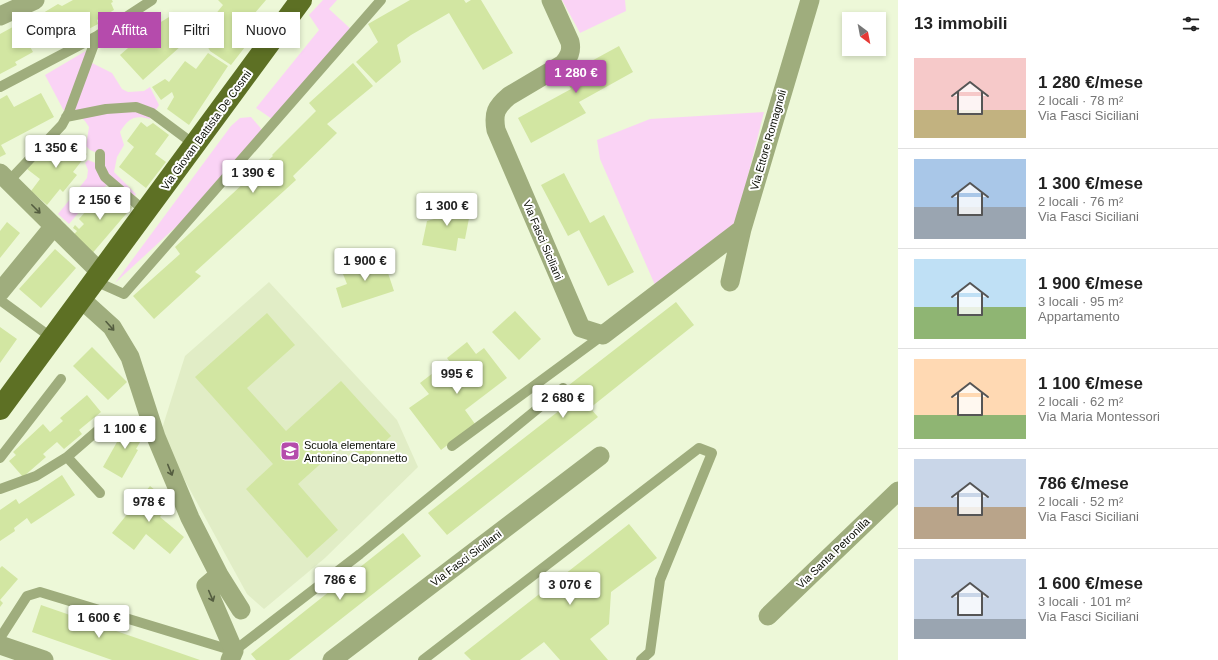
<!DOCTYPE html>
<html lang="it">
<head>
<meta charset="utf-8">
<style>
  body { margin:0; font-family:Arial,sans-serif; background:#f2f2f2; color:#222; height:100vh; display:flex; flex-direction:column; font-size:15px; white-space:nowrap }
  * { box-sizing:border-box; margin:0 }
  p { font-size:13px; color:#767676 }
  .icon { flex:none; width:22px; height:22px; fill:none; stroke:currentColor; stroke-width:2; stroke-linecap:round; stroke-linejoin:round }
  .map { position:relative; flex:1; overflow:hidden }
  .sheet { display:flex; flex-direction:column; background:#fff; width:320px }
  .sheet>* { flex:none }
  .banner { position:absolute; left:12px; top:12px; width:380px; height:36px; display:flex; gap:8px }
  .needle { width:26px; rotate:148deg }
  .controls { position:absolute; left:842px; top:12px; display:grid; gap:8px }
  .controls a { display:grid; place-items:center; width:44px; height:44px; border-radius:0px; background:#fff; box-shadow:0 2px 6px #0003; font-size:20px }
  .price { position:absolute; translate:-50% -34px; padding:0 9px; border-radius:4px; background:#fff; color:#222; font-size:13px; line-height:26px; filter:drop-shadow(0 1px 2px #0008) }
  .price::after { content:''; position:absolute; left:50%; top:24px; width:12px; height:9px; margin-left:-6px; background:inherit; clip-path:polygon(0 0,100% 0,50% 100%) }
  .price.current { background:#b54bac; color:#fff }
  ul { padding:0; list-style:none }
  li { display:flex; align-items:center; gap:12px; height:100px; padding:0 16px }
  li+li { border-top:1px solid #e0e0e0 }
  li span { display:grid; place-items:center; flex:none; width:112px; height:80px; border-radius:0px; color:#555 }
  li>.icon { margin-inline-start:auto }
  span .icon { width:48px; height:48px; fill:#fffc; stroke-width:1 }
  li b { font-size:17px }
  h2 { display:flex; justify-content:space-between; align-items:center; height:48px; padding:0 16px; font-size:17px }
  .chip { padding:0 14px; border-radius:0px; background:#fff; box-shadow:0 2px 6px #0003; font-size:14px; line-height:36px }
  .chip.current { background:#b54bac; color:#fff }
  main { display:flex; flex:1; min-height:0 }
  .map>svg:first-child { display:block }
  .built { fill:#e1edc6 }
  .green { fill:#fad3f5 }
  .building { fill:#d2e6a2 }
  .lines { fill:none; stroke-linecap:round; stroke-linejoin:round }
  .lane { stroke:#9fad7d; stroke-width:10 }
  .street { stroke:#9fad7d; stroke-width:19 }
  .primary { stroke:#5d7024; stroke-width:22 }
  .oneway { stroke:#545d40 }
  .labels { text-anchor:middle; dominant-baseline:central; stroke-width:4; stroke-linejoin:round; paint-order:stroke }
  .street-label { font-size:11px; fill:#0a0d04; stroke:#fff }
  .poi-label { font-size:11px; fill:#0a0d04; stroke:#fff; text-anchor:start }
</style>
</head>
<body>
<main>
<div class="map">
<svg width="898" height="660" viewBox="0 0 898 660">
  <rect width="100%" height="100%" fill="#edf8d8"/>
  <path class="built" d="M269 282 397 420 418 467 325 558 264 609 247 594 160 435 185 356Z"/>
  <path class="green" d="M323 0H337L329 9 354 32 275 121 256 108 319 30 309 15Z
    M562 0H625L626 11 580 33Z
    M89 49 65 113 45 75Z
    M90 62 112 73 122 89 128 92 144 91 150 87 159 105 150 119C134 115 129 118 120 132L124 145 117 157 114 172 136 194 131 202 107 185 91 198 69 224 58 214 87 178 88 170 85 163 88 160 103 166 100 154 90 150 86 146 89 127 85 121 72 110Z
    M764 112 735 227 655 285 600 159 597 140 650 119Z
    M251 117 264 132 206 199 115 283 231 126 240 118Z"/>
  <path class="building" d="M73 0H112L113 2 111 3 114 10 97 20 98 24 72 38 70 34 53 43 38 16 58 4 62 6Z
    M218 0H266L249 20 259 29 231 65 210 51 203 38 205 33 200 26 206 19 210 21 223 5Z
    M410 0H464L466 3 471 0H481L513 53 483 70 449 13 411 35 397 45 401 62 376 83 356 62 378 42 368 24Z
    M174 14 191 37 143 80 120 55 151 28Z
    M20 23 31 44 29 45 33 52 15 62 17 65 0 74V34Z
    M619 46 633 72 579 102 586 113 531 143 518 118 571 89 564 76Z
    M208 53 228 66 189 125 167 109 174 97 172 92 161 100 152 87 165 79 169 82 185 61 196 69Z
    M353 63 373 86 327 124 337 133 293 176 296 180 195 272 201 276 154 319 133 296 180 254 175 247 273 156 272 155 316 111 309 103Z
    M41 93 54 117 1 145 6 154 0 157V99L7 95 14 107Z
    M141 122 147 127 153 123 169 135 155 154 166 162 146 188 119 167 134 147 127 141Z
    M65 136 87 154 73 172 77 175 63 192 60 189 47 205 31 191 40 179 27 169 43 149 50 155Z
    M564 173 590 223 604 215 634 272 608 286 579 230 568 236 541 185Z
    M109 188 132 207 90 256 70 239 77 231 73 228 75 225 79 229 84 224 79 219 93 203 95 204Z
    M437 203 471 208 465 239 458 238 456 251 422 245 427 221 434 219Z
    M7 222 20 233 0 258V231Z
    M55 249 76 268 41 308 19 289Z
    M382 255 394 291 342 308 336 288 347 284 341 269Z
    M676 302 694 325 590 408 598 417 447 535 428 513 578 396 569 385Z
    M515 311 541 339 519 360 492 332Z
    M267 313 295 345 247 388 286 431 341 381 391 436 364 461 346 441 298 484 338 530 307 558 246 489 273 464 195 377Z
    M0 327 17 339 0 363Z
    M467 342 476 354 484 348 507 378 465 410 475 424 441 450 409 408 429 394 420 383 433 373 445 383 458 373 447 358Z
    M92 347 127 382 108 400 73 366Z
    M87 395 101 412 79 430 82 434 64 449 57 442 43 454 46 457 23 477 9 461 16 455 13 452 43 424 50 432 63 421 60 418Z
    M127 421 146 432 136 449 138 450 122 478 103 467 117 442 115 441Z
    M62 475 75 495 31 524 27 518 14 528 15 531 0 541V510L16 499 19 504Z
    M150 486 171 503 160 517 184 537 170 554 146 534 134 550 112 533Z
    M629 524 657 558 611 592 609 624 590 639 608 660H560L544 642 520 660H471L464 653Z
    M403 533 421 556 289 660H256L251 654Z
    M2 566 18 579 0 600 3 603 0 607V568Z
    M41 605 200 660H112L32 632Z"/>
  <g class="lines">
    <path class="lane" d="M0 87 97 36 152 0
      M66 117 106 109 136 107 152 113 195 145
      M100 154V167L105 177 146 212
      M9 181 62 125 69 112 97 36
      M95 281 124 294 381 0
      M0 300 52 338
      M452 446 603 335
      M67 457 100 493
      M0 458 61 379
      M0 489 36 476 67 457 104 425
      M0 638 27 596 40 592 234 651 360 554 563 388
      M423 660 699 448 712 453 660 580 650 652 641 660"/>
    <path class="street" d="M551 0 570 42C572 51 569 57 563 64L509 96C496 107 493 113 496 130L581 328 603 335 742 229
      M0 16 35 0
      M0 173 101 273
      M730 282 742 229 810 0
      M0 292 54 226
      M81 299 112 327 130 357 156 437 190 518 219 575 206 586 234 651 230 660
      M219 575 241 610
      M768 616 898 491
      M0 645 44 660
      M332 660 600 456"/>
    <path class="primary" d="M0 409 301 0"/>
  </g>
  <defs><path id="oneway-shaft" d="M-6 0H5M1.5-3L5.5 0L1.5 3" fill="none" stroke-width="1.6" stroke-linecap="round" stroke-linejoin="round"/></defs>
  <g class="oneway">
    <use href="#oneway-shaft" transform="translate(36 209) rotate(45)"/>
    <use href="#oneway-shaft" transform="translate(110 326) rotate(48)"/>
    <use href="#oneway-shaft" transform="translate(170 470) rotate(68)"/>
    <use href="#oneway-shaft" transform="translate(211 596) rotate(67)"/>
  </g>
  <defs>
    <g id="school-square" transform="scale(1)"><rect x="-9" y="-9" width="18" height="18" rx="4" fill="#b54bac" stroke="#fff"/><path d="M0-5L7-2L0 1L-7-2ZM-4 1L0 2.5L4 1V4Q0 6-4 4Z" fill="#fff"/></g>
  </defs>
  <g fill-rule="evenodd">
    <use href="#school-square" x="290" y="451"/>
  </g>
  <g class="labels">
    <g class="street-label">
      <text transform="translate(206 130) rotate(-54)">Via Giovan Battista De Cosmi</text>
      <text transform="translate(768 140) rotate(-74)">Via Ettore Romagnoli</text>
      <text transform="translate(543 240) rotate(67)">Via Fasci Siciliani</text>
      <text transform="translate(833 553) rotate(-44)">Via Santa Petronilla</text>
      <text transform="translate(466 558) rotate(-37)">Via Fasci Siciliani</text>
    </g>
    <g class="poi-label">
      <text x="304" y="445">Scuola elementare<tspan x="304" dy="13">Antonino Caponnetto</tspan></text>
    </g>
  </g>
</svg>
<div class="controls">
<a><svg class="needle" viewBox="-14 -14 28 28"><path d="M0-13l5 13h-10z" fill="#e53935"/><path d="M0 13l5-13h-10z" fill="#767676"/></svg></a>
</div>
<b class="price current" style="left:576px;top:94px">1 280 €</b>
<b class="price" style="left:56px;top:169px">1 350 €</b>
<b class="price" style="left:253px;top:194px">1 390 €</b>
<b class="price" style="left:100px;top:221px">2 150 €</b>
<b class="price" style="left:447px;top:227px">1 300 €</b>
<b class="price" style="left:365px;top:282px">1 900 €</b>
<b class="price" style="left:457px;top:395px">995 €</b>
<b class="price" style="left:563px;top:419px">2 680 €</b>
<b class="price" style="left:125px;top:450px">1 100 €</b>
<b class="price" style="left:149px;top:523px">978 €</b>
<b class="price" style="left:340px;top:601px">786 €</b>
<b class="price" style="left:570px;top:606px">3 070 €</b>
<b class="price" style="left:99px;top:639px">1 600 €</b>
<div class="banner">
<a class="chip">Compra</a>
<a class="chip current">Affitta</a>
<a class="chip">Filtri</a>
<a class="chip">Nuovo</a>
</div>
</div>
<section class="sheet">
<h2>13 immobili<svg class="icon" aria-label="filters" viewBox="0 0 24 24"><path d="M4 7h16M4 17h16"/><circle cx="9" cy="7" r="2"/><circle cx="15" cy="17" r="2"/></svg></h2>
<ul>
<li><span style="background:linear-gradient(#f6c9c9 65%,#c2b280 0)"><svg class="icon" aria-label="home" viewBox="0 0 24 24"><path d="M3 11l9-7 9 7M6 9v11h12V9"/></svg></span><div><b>1 280 €/mese</b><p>2 locali · 78 m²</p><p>Via Fasci Siciliani</p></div></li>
<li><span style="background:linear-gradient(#a9c7e8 60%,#9aa5b1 0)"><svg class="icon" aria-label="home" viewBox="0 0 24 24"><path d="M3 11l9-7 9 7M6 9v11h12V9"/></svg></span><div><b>1 300 €/mese</b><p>2 locali · 76 m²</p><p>Via Fasci Siciliani</p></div></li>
<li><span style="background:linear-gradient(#bfe0f5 60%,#8fb573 0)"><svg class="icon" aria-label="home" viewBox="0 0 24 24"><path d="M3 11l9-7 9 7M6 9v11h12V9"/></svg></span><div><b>1 900 €/mese</b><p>3 locali · 95 m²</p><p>Appartamento</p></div></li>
<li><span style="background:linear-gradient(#ffd9b3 70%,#8fb573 0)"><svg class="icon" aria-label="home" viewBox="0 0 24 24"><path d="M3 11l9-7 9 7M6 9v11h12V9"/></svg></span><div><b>1 100 €/mese</b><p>2 locali · 62 m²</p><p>Via Maria Montessori</p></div></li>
<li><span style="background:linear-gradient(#c9d6e8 60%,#b9a48a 0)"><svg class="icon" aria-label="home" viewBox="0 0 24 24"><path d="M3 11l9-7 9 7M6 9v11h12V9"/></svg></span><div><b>786 €/mese</b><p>2 locali · 52 m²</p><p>Via Fasci Siciliani</p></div></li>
<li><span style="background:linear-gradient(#c9d6e8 75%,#9aa5b1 0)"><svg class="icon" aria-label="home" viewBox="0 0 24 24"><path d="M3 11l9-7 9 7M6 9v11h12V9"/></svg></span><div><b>1 600 €/mese</b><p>3 locali · 101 m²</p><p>Via Fasci Siciliani</p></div></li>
</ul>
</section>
</main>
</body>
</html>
